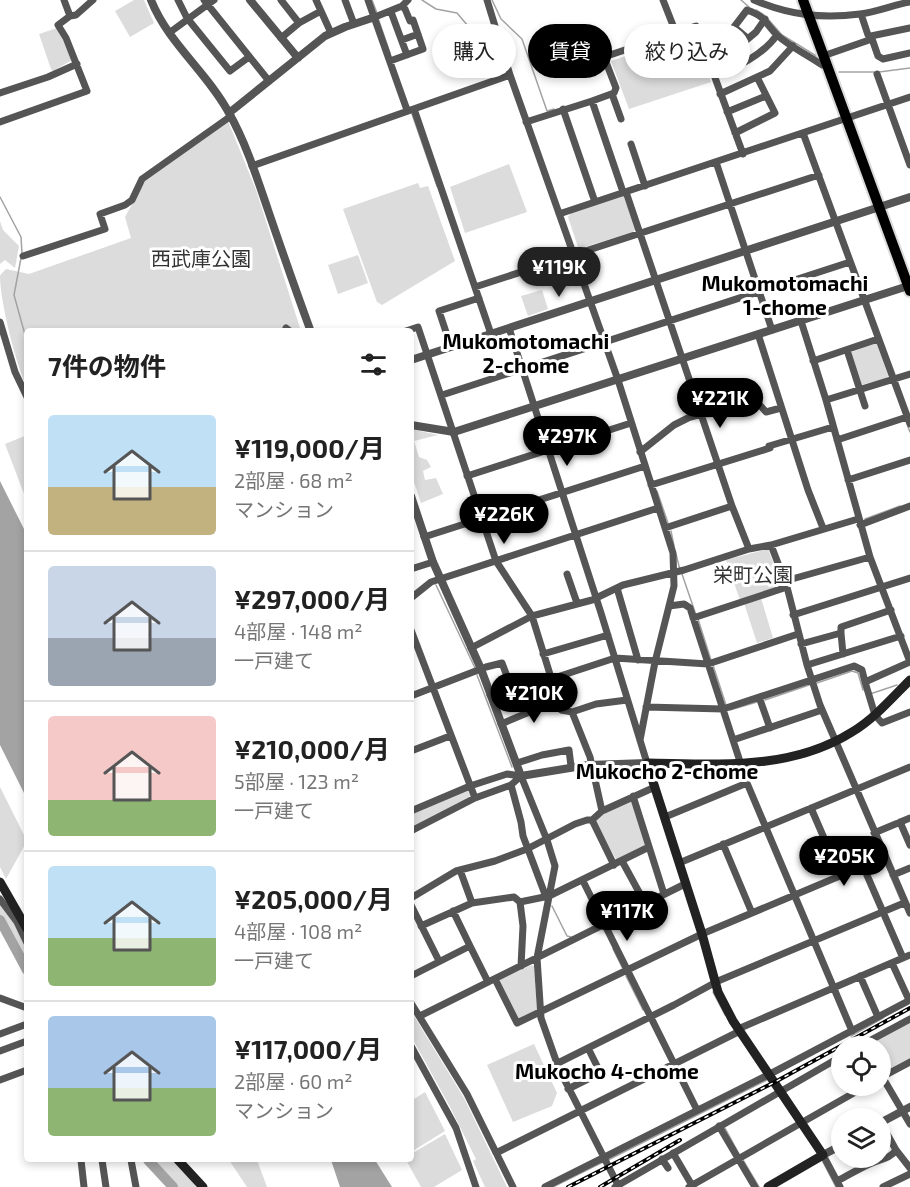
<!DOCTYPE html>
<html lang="ja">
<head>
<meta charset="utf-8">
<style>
  body { margin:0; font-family:"Exo 2","Noto Sans JP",sans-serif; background:#f2f2f2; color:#222; height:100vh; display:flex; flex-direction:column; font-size:22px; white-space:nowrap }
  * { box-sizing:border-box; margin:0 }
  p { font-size:20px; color:#767676 }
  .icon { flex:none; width:33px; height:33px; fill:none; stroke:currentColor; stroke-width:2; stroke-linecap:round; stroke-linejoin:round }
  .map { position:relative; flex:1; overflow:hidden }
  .drawer { position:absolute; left:24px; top:328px; width:390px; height:834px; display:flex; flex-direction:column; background:#fff; border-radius:6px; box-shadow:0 3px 9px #0003 }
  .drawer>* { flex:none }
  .top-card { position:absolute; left:432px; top:24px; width:387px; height:54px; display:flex; gap:12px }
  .controls { position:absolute; left:831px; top:1036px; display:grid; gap:12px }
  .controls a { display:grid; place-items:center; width:60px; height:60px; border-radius:50%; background:#fff; box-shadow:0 3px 9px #0003; font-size:30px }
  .price { position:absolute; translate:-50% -51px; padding:0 14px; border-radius:21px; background:#000; color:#fff; font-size:20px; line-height:39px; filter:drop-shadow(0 2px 3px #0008) }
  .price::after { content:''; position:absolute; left:50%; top:36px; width:18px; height:14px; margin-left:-9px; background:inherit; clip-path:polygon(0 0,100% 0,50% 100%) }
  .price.current { background:#222; color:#fff }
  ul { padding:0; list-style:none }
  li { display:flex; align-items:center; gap:18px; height:150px; padding:0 24px }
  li+li { border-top:2px solid #e0e0e0 }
  li span { display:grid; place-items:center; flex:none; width:168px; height:120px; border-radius:6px; color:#555 }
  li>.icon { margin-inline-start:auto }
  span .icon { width:72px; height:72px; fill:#fffc; stroke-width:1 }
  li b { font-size:26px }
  h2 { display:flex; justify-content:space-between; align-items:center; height:72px; padding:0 24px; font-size:26px }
  .tag { padding:0 21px; border-radius:27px; background:#fff; box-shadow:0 3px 9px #0003; font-size:21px; line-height:54px }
  .tag.current { background:#000; color:#fff }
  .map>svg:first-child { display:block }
  .green { fill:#dcdcdc }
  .water { fill:#a3a3a3 }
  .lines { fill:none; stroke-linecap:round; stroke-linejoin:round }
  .stream { stroke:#a3a3a3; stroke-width:1.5 }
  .river { stroke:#a3a3a3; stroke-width:10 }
  .primary-casing { stroke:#dbdbdb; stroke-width:14 }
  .minor { stroke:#555; stroke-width:7 }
  .tertiary { stroke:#555; stroke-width:8 }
  .secondary { stroke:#222; stroke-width:9 }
  .primary { stroke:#000; stroke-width:10 }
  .rail-casing { stroke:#000; stroke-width:4 }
  .rail { stroke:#fff; stroke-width:1.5; stroke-dasharray:4.5; stroke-linecap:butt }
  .labels { text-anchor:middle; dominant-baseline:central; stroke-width:6; stroke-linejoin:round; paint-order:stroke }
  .park-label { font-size:20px; fill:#333; stroke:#fff }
  .neighbourhood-label { font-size:21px; font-weight:bold; fill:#000; stroke:#fff }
</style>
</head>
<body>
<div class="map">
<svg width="910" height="1187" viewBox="0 0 910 1187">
  <rect width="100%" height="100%" fill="#fff"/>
  <path class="green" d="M134 0H144L154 23 130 37 115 11Z
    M57 28 72 60 53 71 51 69 39 34Z
    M693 33 711 82 629 109 611 61Z
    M228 121 256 190 301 331 27 332V388C16 365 0 301 0 276 0 275 5 270 6 269L29 274 131 238 125 217 145 181Z
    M509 164 527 212 465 233 450 187Z
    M418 183 420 188 428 186 455 261 382 305 377 302 343 209Z
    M623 195 636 229 633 232 581 248 578 247 568 217 571 213Z
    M0 221 3 230 19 246 15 268 5 260 0 264Z
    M358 255 368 283 338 294 328 265Z
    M542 290 548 309 528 316 521 296Z
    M874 343 877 344 888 375 887 378 861 385 850 353Z
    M411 429 438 435 414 441 419 457 427 460 431 467 423 471 425 480 436 478 443 494 421 503 411 473Z
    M27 435V499H26L5 444Z
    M768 549 782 586 740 600 726 560Z
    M761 598 773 638 757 643 744 603Z
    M0 787 27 841 6 879 0 867Z
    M464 790 468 791 470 795 469 798 411 828V815Z
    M631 800 647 844 617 861 595 822C602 812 619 806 631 800Z
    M0 902C16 926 27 934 27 964L0 915Z
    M532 965 534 966 537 1012 519 1021 499 981 501 979Z
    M411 1011 464 1098 507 1187H485L473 1161 476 1159 450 1107 411 1036Z
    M910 1022V1058L886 1071 882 1069 880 1047H870V1043Z
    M534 1044 557 1093 552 1106 513 1122 487 1065Z
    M425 1092 445 1131 411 1152V1101Z
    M445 1134 462 1170 434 1187H421L406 1160H411V1154Z
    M144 1160H175L188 1173 196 1187H169Z
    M229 1160H257L267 1187H247Z"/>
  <path class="water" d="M0 481 27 535V799L0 745Z
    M331 1160H375L392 1187H340Z"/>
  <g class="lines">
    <path class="stream" d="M372 0 377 13
      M422 0 436 9 457 13 474 33 495 45
      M492 0 501 19 522 39 547 111 554 109
      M741 0 749 7
      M756 10 764 15
      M378 18 390 53
      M768 19 782 35 818 57
      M839 72H874
      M879 72 910 68
      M412 114 437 186
      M0 197 21 237 22 253
      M21 258 14 295 27 342
      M908 427 910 432
      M657 491 668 523
      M865 519 900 506
      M671 531 674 546
      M676 554 680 570
      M682 574 696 615
      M436 585 475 668
      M698 619 711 660
      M713 665 726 705
      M477 675 512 767
      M817 683 852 671 858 673 863 690
      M870 694 897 685
      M765 700 809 685
      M730 710 757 702
      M885 863 901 901
      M552 906 567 936 571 937
      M613 949 623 969
      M626 976 643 1010
      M713 992 725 1015
      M851 1036 883 1018
      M725 1128 739 1154
      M608 1160 767 1080
      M743 1160 759 1187
      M823 1162 836 1187
      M553 1187 603 1162"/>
    <path class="river" d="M0 920 27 970
      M148 1160 173 1187"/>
    <g class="primary-casing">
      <path id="primary" d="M803 0 910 291"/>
    </g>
    <path class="minor" d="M64 0 70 16
      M178 0 187 18 230 71 249 57
      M204 0 269 81
      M281 0 299 23
      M316 0 331 33
      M345 0 354 24
      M368 0 407 110
      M487 0 510 75 618 380 673 553 674 586 655 662 640 740
      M663 0 676 33
      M754 0C789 15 822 19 860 14 877 12 893 5 910 2
      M391 12 407 55
      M861 14 868 35 871 36
      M375 17 402 6 408 0
      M910 28 871 36 878 56 883 59 910 53
      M169 33 214 0
      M281 38 299 23 321 11
      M747 38 734 27 747 10C765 16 765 23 777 35 790 47 808 55 822 65L827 64
      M402 40 418 34
      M737 48 756 32 765 19
      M823 56 872 39
      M390 61 423 49 413 20 410 21 405 9 402 6
      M877 74 910 165
      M714 76C737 67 762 56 777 35
      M0 93 48 77 77 64
      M612 94 621 119
      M720 94 770 71 793 46
      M592 101 614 93 616 88 604 57 696 26 743 154
      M414 109 491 334
      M563 109 595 202
      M727 112 766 96
      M0 122 87 91 66 38 58 25 70 16 76 15 93 0
      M526 122 592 101 623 192
      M735 133 775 113 758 79
      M803 133 910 424
      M631 144 645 186
      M716 162 772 330
      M252 166 510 75
      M626 192 732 506
      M559 214 910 97
      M23 256 105 229 100 214 125 205 132 200 142 179 231 116
      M475 287 819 175
      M801 321 826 400 870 557 910 662
      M0 322 15 372 27 397
      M286 328 291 332
      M509 328 601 613 647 763
      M403 332 418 327 496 561 532 616 561 710 572 712 590 757 602 811
      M758 334 808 490 823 528
      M451 347 439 311 479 298
      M847 350 865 406
      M813 361 878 339
      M442 395 850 262
      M826 400 910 374
      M837 440 907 417
      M640 452 674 425 688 418 702 414 720 413 755 403H758L766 412 781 408
      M467 476 631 423
      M848 480 910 460
      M651 485 770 448 769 446 833 427
      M860 525 910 506
      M665 528 732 506 749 549
      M424 537 645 466
      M771 545 787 587 807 665 820 705 910 913
      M411 569 433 562
      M567 574 577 603
      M785 581 870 557
      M617 588 638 660
      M411 598 431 582 658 508
      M669 606 684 604 690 608 747 783 852 1031
      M793 615 910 578
      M693 618 787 587
      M411 630 475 798
      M841 633 843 654
      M801 644 841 633V627L891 610
      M471 648 532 616 592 600 623 585 684 570 749 549 771 545 858 519
      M543 654 608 635
      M807 665 901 636
      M551 679 615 658 708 664 798 634
      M865 682 875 715 882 723 910 712
      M411 696 486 667 502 663 511 687 490 695
      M759 697 770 728
      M646 707 723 709 854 666 862 670 865 682 910 662
      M572 712 596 704 627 700
      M501 724 558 700
      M733 740 822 710
      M411 751 450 736
      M517 763 542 755 569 750 571 766
      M521 776 547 840 555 866 537 958 541 1018 559 1069 619 1187
      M511 785 521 822 523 836 546 897
      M633 796 664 894
      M811 808 840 875
      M411 811 470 786 507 774 521 776
      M665 817 747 783
      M592 820 614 865
      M900 822 910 845
      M411 831 475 798 511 785 521 776
      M874 833 910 818
      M723 844 752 913
      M622 861 645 903
      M679 863 910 767
      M863 866 903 958
      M460 870 472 903
      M893 875 910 868
      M583 881 697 1110
      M411 898 456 871 495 861 527 849 575 824 587 820H592L602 811 655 787
      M0 899 17 922 27 943
      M520 902 523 926 521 966
      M411 905 439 961
      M453 911 470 946
      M421 926 472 903 514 897 520 902 549 896 649 847
      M892 963 909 1000
      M411 976 470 946 488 982
      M860 976 878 1017
      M495 979 517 1023 702 934 885 857
      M0 998 27 1008
      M411 1003 467 1094 513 1187
      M420 1016 685 884
      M738 1029 910 955
      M0 1034 27 1024
      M411 1046 456 1128 476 1187
      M858 1047 910 1019
      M0 1051 27 1041
      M556 1064 674 1005 718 981 904 903
      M880 1073 910 1124
      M880 1078 910 1062
      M0 1080 27 1070
      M568 1089 598 1074 599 1070 588 1048
      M881 1123 896 1150 910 1168
      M719 1126 755 1187
      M496 1153 740 1031
      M673 1153 693 1187
      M823 1155 840 1187
      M662 1159 668 1168
      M81 1160 84 1187
      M102 1160 106 1187
      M131 1160 136 1187
      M837 1181C849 1175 860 1168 872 1163 881 1159 890 1159 896 1150
      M545 1187 770 1074 910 1000
      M615 1187 842 1056
      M689 1187 866 1086
      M883 1187 910 1174"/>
    <path class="tertiary" d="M151 0C168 43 207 72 229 113 246 143 257 178 268 210 282 251 296 291 311 332
      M250 0 298 58
      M229 113 325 36 345 27 375 17
      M411 360 910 197
      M411 425 454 432 908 286
      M411 496 433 562 481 669 521 776 588 765 647 763
      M880 1123 910 1107
      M823 1155 842 1145"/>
    <path class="secondary" d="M0 882 27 929
      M178 1160 203 1187
      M768 1187 823 1155 733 1021 718 992 702 934 647 763C717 764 790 771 852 732 874 719 892 698 910 680"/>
    <use href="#primary" class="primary"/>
    <g class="rail-casing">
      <path id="rail" d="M568 1187 775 1082 910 1008
        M600 1187 680 1140"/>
    </g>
    <use href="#rail" class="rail"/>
  </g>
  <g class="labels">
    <g class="park-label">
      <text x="201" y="258">西武庫公園</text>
      <text x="753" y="574">栄町公園</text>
    </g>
    <g class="neighbourhood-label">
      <text x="785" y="282">Mukomotomachi<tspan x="785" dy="24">1-chome</tspan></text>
      <text x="526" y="340">Mukomotomachi<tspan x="526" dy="24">2-chome</tspan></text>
      <text x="667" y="770">Mukocho 2-chome</text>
      <text x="607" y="1070">Mukocho 4-chome</text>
    </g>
  </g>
</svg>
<div class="controls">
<a><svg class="icon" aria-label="locate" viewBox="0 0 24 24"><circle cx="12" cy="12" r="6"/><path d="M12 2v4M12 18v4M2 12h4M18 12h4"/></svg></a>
<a><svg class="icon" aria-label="layers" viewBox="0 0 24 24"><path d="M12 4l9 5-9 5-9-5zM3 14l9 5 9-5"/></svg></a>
</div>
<b class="price current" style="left:559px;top:298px">¥119K</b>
<b class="price" style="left:720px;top:429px">¥221K</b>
<b class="price" style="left:567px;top:467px">¥297K</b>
<b class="price" style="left:504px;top:545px">¥226K</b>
<b class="price" style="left:534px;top:724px">¥210K</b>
<b class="price" style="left:844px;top:887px">¥205K</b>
<b class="price" style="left:627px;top:942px">¥117K</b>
<div class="top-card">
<a class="tag">購入</a>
<a class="tag current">賃貸</a>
<a class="tag">絞り込み</a>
</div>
<section class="drawer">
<h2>7件の物件<svg class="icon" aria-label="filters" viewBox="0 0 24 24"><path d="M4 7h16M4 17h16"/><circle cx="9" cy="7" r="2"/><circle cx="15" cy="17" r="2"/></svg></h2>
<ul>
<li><span style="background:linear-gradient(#bfe0f5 60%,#c2b280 0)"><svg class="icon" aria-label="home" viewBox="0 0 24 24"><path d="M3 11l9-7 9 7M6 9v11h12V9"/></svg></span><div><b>¥119,000/月</b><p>2部屋 · 68 m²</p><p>マンション</p></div></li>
<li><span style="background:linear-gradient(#c9d6e8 60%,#9aa5b1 0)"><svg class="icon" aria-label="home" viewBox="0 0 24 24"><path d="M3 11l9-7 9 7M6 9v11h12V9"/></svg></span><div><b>¥297,000/月</b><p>4部屋 · 148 m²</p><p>一戸建て</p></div></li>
<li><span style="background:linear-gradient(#f6c9c9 70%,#8fb573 0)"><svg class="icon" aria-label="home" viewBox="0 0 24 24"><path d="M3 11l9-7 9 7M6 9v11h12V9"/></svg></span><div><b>¥210,000/月</b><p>5部屋 · 123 m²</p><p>一戸建て</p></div></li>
<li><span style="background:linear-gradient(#bfe0f5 60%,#8fb573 0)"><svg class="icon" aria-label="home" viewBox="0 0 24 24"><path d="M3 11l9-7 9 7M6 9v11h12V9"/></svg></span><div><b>¥205,000/月</b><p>4部屋 · 108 m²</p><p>一戸建て</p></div></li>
<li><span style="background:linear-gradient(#a9c7e8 60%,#8fb573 0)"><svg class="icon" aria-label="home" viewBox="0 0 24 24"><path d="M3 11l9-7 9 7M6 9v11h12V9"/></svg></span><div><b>¥117,000/月</b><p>2部屋 · 60 m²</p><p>マンション</p></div></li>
</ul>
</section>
</div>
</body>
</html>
